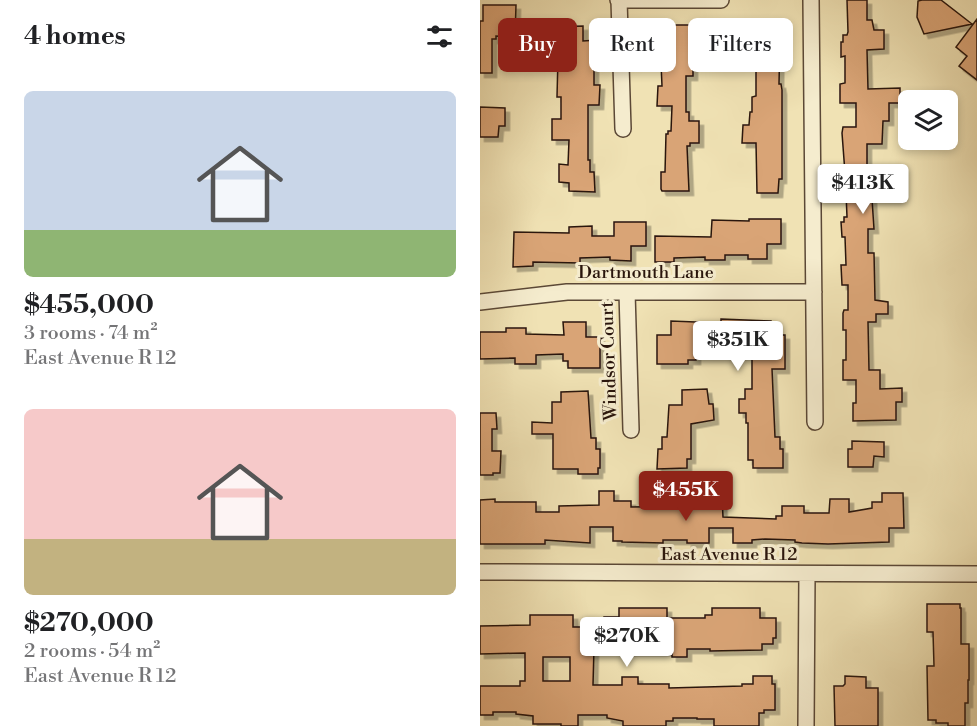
<!DOCTYPE html>
<html lang="en">
<head>
<meta charset="utf-8">
<style>
  body { margin:0; font-family:"Libre Bodoni",serif; background:#f6f6f6; color:#202124; height:100vh; display:flex; flex-direction:column; font-size:22px; white-space:nowrap }
  * { box-sizing:border-box; margin:0 }
  p { font-size:20px; color:#757577 }
  .icon { flex:none; width:33px; height:33px; fill:none; stroke:currentColor; stroke-width:2; stroke-linecap:round; stroke-linejoin:round }
  .map { position:relative; flex:1; overflow:hidden }
  .drawer { display:flex; flex-direction:column; background:#fff; width:480px }
  .drawer>* { flex:none }
  .hud { position:absolute; left:18px; top:18px; width:388px; height:54px; display:flex; gap:12px }
  .fabs { position:absolute; left:418px; top:90px; display:grid; gap:12px }
  .fabs a { display:grid; place-items:center; width:60px; height:60px; border-radius:9px; background:#fff; box-shadow:0 3px 9px #0003; font-size:30px }
  .price { position:absolute; translate:-50% -51px; padding:0 14px; border-radius:6px; background:#fff; color:#222; font-size:20px; line-height:39px; filter:drop-shadow(0 2px 3px #0008) }
  .price::after { content:''; position:absolute; left:50%; top:36px; width:18px; height:14px; margin-left:-9px; background:inherit; clip-path:polygon(0 0,100% 0,50% 100%) }
  .price.current { background:#8f2418; color:#fff }
  ul { padding:0; list-style:none }
  li { display:grid; align-content:center; gap:12px; height:318px; padding:0 24px }
  li span { display:grid; place-items:center; height:186px; border-radius:9px; color:#555 }
  li>.icon { margin-inline-start:auto }
  span .icon { width:108px; height:108px; fill:#fffc; stroke-width:1 }
  li b { font-size:26px }
  h2 { display:flex; justify-content:space-between; align-items:center; height:72px; padding:0 24px; font-size:26px }
  .tag { padding:0 21px; border-radius:9px; background:#fff; box-shadow:0 3px 9px #0003; font-size:21px; line-height:54px }
  .tag.current { background:#8f2418; color:#fff }
  main { display:flex; flex:1; min-height:0 }
  .map>svg:first-child { display:block }
  .building { fill:#d9a476; stroke:#29150c; stroke-width:1.5; fill-rule:evenodd; filter:url(#shadow) }
  .lines { fill:none; stroke-linecap:round; stroke-linejoin:round }
  .street-casing { stroke:#5b4836; stroke-width:18 }
  .street { stroke:#f5ecce; stroke-width:15 }
  .labels { text-anchor:middle; dominant-baseline:central; stroke-width:6; stroke-linejoin:round; paint-order:stroke }
  .street-label { font-size:18px; fill:#29150c; stroke:#f5ecce }
</style>
</head>
<body>
<main>
<section class="drawer">
<h2>4 homes<svg class="icon" aria-label="filters" viewBox="0 0 24 24"><path d="M4 7h16M4 17h16"/><circle cx="9" cy="7" r="2"/><circle cx="15" cy="17" r="2"/></svg></h2>
<ul>
<li><span style="background:linear-gradient(#c9d6e8 75%,#8fb573 0)"><svg class="icon" aria-label="home" viewBox="0 0 24 24"><path d="M3 11l9-7 9 7M6 9v11h12V9"/></svg></span><div><b>$455,000</b><p>3 rooms · 74 m²</p><p>East Avenue R 12</p></div></li>
<li><span style="background:linear-gradient(#f6c9c9 70%,#c2b280 0)"><svg class="icon" aria-label="home" viewBox="0 0 24 24"><path d="M3 11l9-7 9 7M6 9v11h12V9"/></svg></span><div><b>$270,000</b><p>2 rooms · 54 m²</p><p>East Avenue R 12</p></div></li>
</ul>
</section>
<div class="map">
<svg width="497" height="726" viewBox="0 0 497 726">
  <defs>
    <filter id="shadow"><feDropShadow dx="4.5" dy="4.5" stdDeviation="0" flood-color="#0004"/></filter>
  </defs>
  <rect width="100%" height="100%" fill="#f0e2b4"/>
  <filter id="stains"><feTurbulence type="fractalNoise" baseFrequency=".00333" numOctaves="4"/><feColorMatrix values="0 0 0 0 .2 0 0 0 0 .09 0 0 0 0 .02 0 0 0 .5 -.17"/></filter>
  <radialGradient id="worn" r=".72"><stop offset=".6" stop-color="#630" stop-opacity="0"/><stop offset="1" stop-color="#630" stop-opacity=".3"/></radialGradient>
  <path class="building" d="M367 0H387V20H392L394 30H404V49L387 50 388 89 420 88V103H409V121H403L402 144H387V176L388 184H391L394 229H388V253H394L395 300 408 302V314H396V322H388L389 370H400V389L422 388V402H416V420L373 421V403H376V380H363V360H366V330H363V313L364 310H368V285H362L361 265H366L365 237H362L361 222H364V217H367L366 193H362V173H365L362 133 363 127H376V103H360V84L365 83V56L361 57V42H363V35H367L368 32Z
    M442 0H461L492 24 444 34 437 17 438 1Z
    M3 5H36L35 37 16 36V39H12V73H0V21H3Z
    M497 19V80L479 66 487 56 476 47Z
    M191 25H216V33H223V57H213V76H206V112H209V121H219V143H210V146H207L209 191H182L181 189V172H185L186 134H188V131H191L192 106H177L178 86H182L181 63 177 62V41H191Z
    M286 25 287 40H300L299 84H301L302 90V179H299L298 193H277L276 143H262L263 125H269L270 112H272V97L276 96V57L254 56V26Z
    M103 26V41L117 40V62H114V85H120L119 105H108V160H110V172H114L115 192 89 191V183L79 182V164L88 165 89 140H72V119H81V97H77L78 58H71L68 27Z
    M0 107 25 108V126H19L18 137H0Z
    M269 219H301V244H287V259H268V255H245V260H225V257L194 258V262H175V236L231 237 232 220 269 221Z
    M134 222H166V246H151V261L130 260V257L100 258V263L53 262V266L33 267 34 232 89 233V227L112 226V236H134Z
    M241 319 291 321V335H305V369H292L295 437H300V449H303V468H273V460H268V423H266V413H259V399H265V389H272V355L216 353V360H208V364H177V335H191V321L241 323Z
    M83 322H106V337H120V368H88V361H83V354L56 355V364H35V358L0 359V332H26V328H46V334L84 335Z
    M227 389 229 404H233L234 420 211 424V459H207V468L177 469 178 449H182V437H187L189 405H202V390Z
    M108 391 111 438H116V449H120V468H118V474H98V469H73V434H52V422L72 423V402H81V392Z
    M0 413H16L17 429H12V451H21L20 473H13V475H0Z
    M372 441 404 442V457L394 456 393 467H368V449H372Z
    M119 491H134V501H151V507L212 506V496H242L243 517 296 519V516H302V506H324V513H349L350 499H369V512L392 508V502H402V493H423L424 528H409V542L348 544 322 543 315 542V540L285 539 272 540V543H253V528H229V543H207V540H183V543L142 542V541H133V527H110V543L65 540V544H0V500L15 499V502H56V512H79V506L119 505Z
    M447 604H480V608H481V644H489V680H488V703H485V726H468V723H456V720H448L447 666H454L453 632H447Z
    M139 608H187V618H225V615H232V608H280V618H296V638H293V644H282V650L230 651V649H207V657H192V651H138V648H114L113 685H142V677H158V684H189V688L262 686V684H273V676H292V684H295V710H284V713H279V726H234V719H217V718H193V721H186V726H143V721L127 718V715H98V726H81V724H53V716L36 714V712H13V715H0V686H40V681H45V653L0 654V626L50 625V615H93V627H124V617H139ZM63 657H90V681H63Z
    M365 676 386 677V688H398V726H355L354 686H363L365 684Z"/>
  <g class="lines">
    <g class="street-casing">
      <path id="street" d="M138 0H241
        M139 0 143 129
        M331 0 335 422
        M147 292 151 430
        M0 302 87 292H334
        M0 572 497 574
        M326 726 327 574"/>
    </g>
    <use href="#street" class="street"/>
  </g>
  <g class="labels">
    <g class="street-label">
      <text x="166" y="272">Dartmouth Lane</text>
      <text transform="translate(129 361) rotate(-92)">Windsor Court</text>
      <text x="249" y="554">East Avenue R 12</text>
    </g>
  </g>
  <rect width="100%" height="100%" filter="url(#stains)"/>
  <rect width="100%" height="100%" fill="url(#worn)"/>
</svg>
<div class="fabs">
<a><svg class="icon" aria-label="layers" viewBox="0 0 24 24"><path d="M12 4l9 5-9 5-9-5zM3 14l9 5 9-5"/></svg></a>
</div>
<b class="price" style="left:383px;top:215px">$413K</b>
<b class="price" style="left:258px;top:372px">$351K</b>
<b class="price current" style="left:206px;top:522px">$455K</b>
<b class="price" style="left:147px;top:668px">$270K</b>
<div class="hud">
<a class="tag current">Buy</a>
<a class="tag">Rent</a>
<a class="tag">Filters</a>
</div>
</div>
</main>
</body>
</html>
